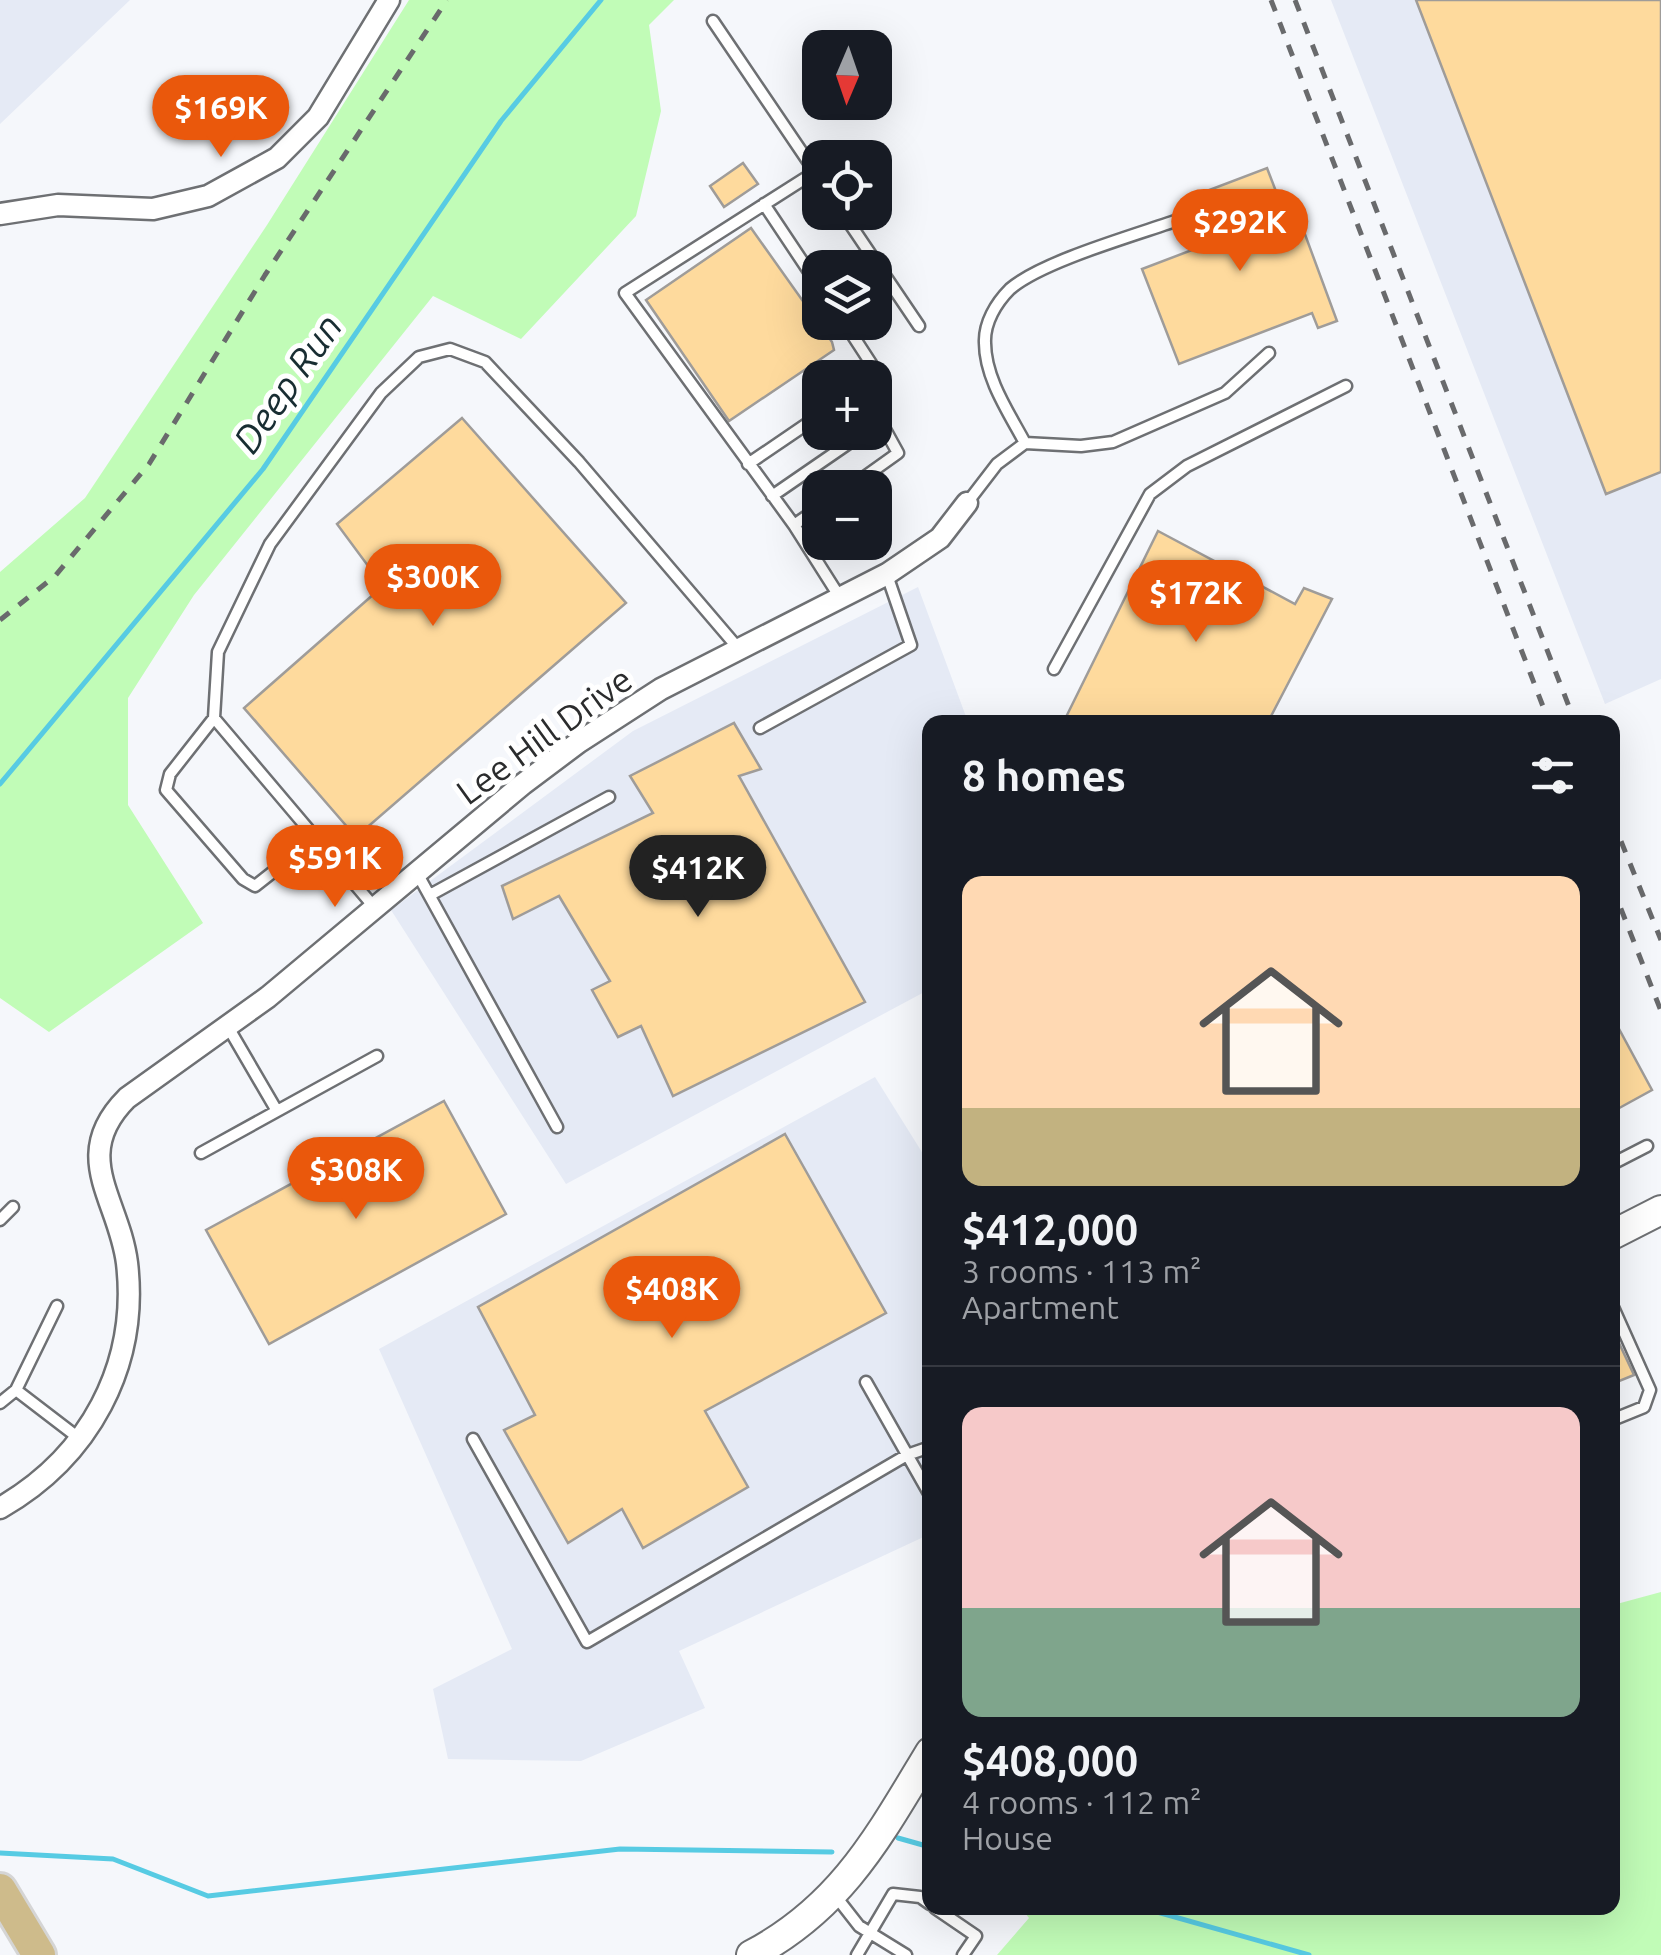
<!DOCTYPE html>
<html lang="en">
<head>
<meta charset="utf-8">
<style>
  body { margin:0; font-family:Ubuntu,sans-serif; background:#20242c; color:#f1f3f6; height:100vh; display:flex; flex-direction:column; font-size:38px; white-space:nowrap }
  * { box-sizing:border-box; margin:0 }
  p { font-size:32px; color:#9ea1a6 }
  .icon { flex:none; width:55px; height:55px; fill:none; stroke:currentColor; stroke-width:2; stroke-linecap:round; stroke-linejoin:round }
  .map { position:relative; flex:1; overflow:hidden }
  .side { position:absolute; left:922px; top:715px; width:698px; height:1200px; display:flex; flex-direction:column; background:#171b24; border-radius:20px; box-shadow:0 10px 40px #0002 }
  .side>* { flex:none }
  .needle { width:65px; rotate:182deg }
  .tools { position:absolute; left:802px; top:30px; display:grid; gap:20px }
  .tools a { display:grid; place-items:center; width:90px; height:90px; border-radius:20px; background:#171b24; box-shadow:0 10px 40px #0002; font-size:50px }
  .price { position:absolute; translate:-50% -85px; padding:0 22px; border-radius:35px; background:#ea580c; color:#fff; font-size:32px; line-height:65px; filter:drop-shadow(0 2px 5px #0008) }
  .price::after { content:''; position:absolute; left:50%; top:60px; width:30px; height:22px; margin-left:-15px; background:inherit; clip-path:polygon(0 0,100% 0,50% 100%) }
  .price.active { background:#222; color:#fff }
  ul { padding:0; list-style:none }
  li { display:grid; align-content:center; gap:20px; height:530px; padding:0 40px }
  li+li { border-top:2px solid #363941 }
  li span { display:grid; place-items:center; height:310px; border-radius:20px; color:#555 }
  li>.icon { margin-inline-start:auto }
  span .icon { width:180px; height:180px; fill:#fffc; stroke-width:1 }
  li b { font-size:42px }
  h2 { display:flex; justify-content:space-between; align-items:center; height:120px; padding:0 40px; font-size:42px }
  .map>svg:first-child { display:block }
  .built { fill:#e5eaf5 }
  .green { fill:#c1fcb7 }
  .lines { fill:none; stroke-linecap:round; stroke-linejoin:round }
  .stream { stroke:#57cbe3; stroke-width:5 }
  .building { fill:#feda9d; stroke:#9f9c99; stroke-width:2.5 }
  .lane-casing { stroke:#6e7073; stroke-width:15 }
  .street-casing { stroke:#6e7073; stroke-width:25 }
  .secondary-casing { stroke:#6e7073; stroke-width:32 }
  .primary-casing { stroke:#d5d5d5; stroke-width:38 }
  .lane { stroke:#fff; stroke-width:10 }
  .street { stroke:#fff; stroke-width:20 }
  .secondary { stroke:#fff; stroke-width:28 }
  .primary { stroke:#cebb8b; stroke-width:32 }
  .rail { stroke:#696a6c; stroke-width:5; stroke-dasharray:12 12; stroke-linecap:butt }
  .labels { text-anchor:middle; dominant-baseline:central; stroke-width:10; stroke-linejoin:round; paint-order:stroke }
  .street-label { font-size:35px; fill:#2b2c2d; stroke:#fff }
  .water-label { font-size:38px; font-style:italic; fill:#182d32; stroke:#fff }
</style>
</head>
<body>
<div class="map">
<svg width="1661" height="1955" viewBox="0 0 1661 1955">
  <rect width="100%" height="100%" fill="#f5f7fb"/>
  <path class="built" d="M0 0H130L0 124Z
    M1331 0H1661V679L1605 704Z
    M918 587 968 722H930V989L566 1184 391 910 633 731Z
    M875 1077 930 1165V1534L679 1651 705 1708 581 1761 448 1759 433 1689 512 1649 379 1349Z"/>
  <path class="green" d="M409 0H674L649 25 661 111 636 216 521 339 433 296 194 595 128 698V805L203 923 49 1032 0 998V572L85 498 267 225Z
    M1661 1592V1955H997L1029 1918 1021 1908H1612L1613 1605Z"/>
  <g class="lines">
    <path class="stream" d="M0 784 263 469 501 121 601 0
      M898 1838 930 1847
      M0 1853 113 1859 208 1896 620 1849 832 1852
      M1143 1908 1309 1955"/>
  </g>
  <path class="building" d="M1416 0H1661V472L1606 494Z
    M743 163 758 184 724 207 710 186Z
    M1267 168 1285 215 1296 210 1337 321 1318 328 1312 313 1179 364 1142 269 1221 239 1204 192Z
    M751 228 832 342 834 350 729 421 646 300Z
    M462 418 626 603 356 837 244 708 383 586 337 524Z
    M1158 531 1295 604 1304 588 1332 599 1268 722H1069L1067 715Z
    M734 723 761 769 739 776 865 1002 673 1096 641 1026 618 1037 592 990 610 981 559 896 513 919 502 886 653 813 630 776Z
    M1612 1016 1652 1090 1612 1112Z
    M444 1101 506 1214 269 1344 206 1230Z
    M785 1134 886 1313 705 1411 748 1487 643 1548 622 1509 568 1543 504 1430 535 1415 478 1307Z
    M1612 1328 1634 1375 1612 1384Z"/>
  <g class="lines">
    <g class="lane-casing">
      <path id="lane" d="M713 21 820 179
        M815 172 625 293 794 525 839 596
        M764 204 820 288
        M842 212 919 326
        M844 322 872 365 878 386 876 413 898 453 849 488
        M1025 443 1081 446 1113 442 1225 393 1269 353
        M748 464 820 415
        M772 496 865 432
        M967 503 997 464 1025 443C1009 413 985 378 985 343 984 323 996 303 1010 289 1042 261 1139 234 1181 219
        M794 525 820 507
        M1054 669 1150 494 1187 466 1346 386
        M214 718 170 774 166 790 243 879 255 886 316 838
        M760 728 911 645 887 575
        M417 873 557 1127
        M430 895 609 797
        M375 908 214 718 218 652 270 544 381 393 419 357 450 349 485 362 579 462 738 648
        M228 1027 277 1111
        M201 1153 377 1056
        M1612 1164 1647 1146
        M0 1220 13 1207
        M1612 1305 1650 1390 1644 1407 1612 1420
        M866 1382 930 1495
        M16 1390 57 1306
        M0 1403 16 1390 80 1439
        M473 1439 587 1642 907 1455 930 1447
        M834 1894 859 1926 906 1955
        M935 1908 976 1936 963 1955
        M857 1955 893 1894 920 1897 930 1904"/>
    </g>
    <g class="street-casing">
      <path id="street" d="M0 214 58 205 153 209 208 196 277 158 318 117 389 0
        M0 1508C89 1457 139 1366 127 1263 119 1199 69 1156 127 1098L268 997 523 784 579 742 661 689 887 574 940 538 967 503"/>
    </g>
    <g class="secondary-casing">
      <path id="secondary" d="M1612 1235 1661 1210
        M751 1955C842 1907 879 1836 930 1752"/>
    </g>
    <g class="primary-casing">
      <path id="primary" d="M0 1890 39 1955"/>
    </g>
    <use href="#lane" class="lane"/>
    <use href="#street" class="street"/>
    <use href="#secondary" class="secondary"/>
    <use href="#primary" class="primary"/>
    <path class="rail" d="M1271 0 1549 722
      M1295 0 1575 722
      M0 620 55 576 149 464 265 275 447 0
      M1612 819 1661 940
      M1612 886 1661 1011"/>
  </g>
  <g class="labels">
    <g class="street-label">
      <text transform="translate(544 735) rotate(-36)">Lee Hill Drive</text>
    </g>
    <g class="water-label">
      <text transform="translate(287 383) rotate(-55)">Deep Run</text>
    </g>
  </g>
</svg>
<div class="tools">
<a><svg class="needle" viewBox="-14 -14 28 28"><path d="M0-13l5 13h-10z" fill="#e53935"/><path d="M0 13l5-13h-10z" fill="#9ea1a6"/></svg></a>
<a><svg class="icon" aria-label="locate" viewBox="0 0 24 24"><circle cx="12" cy="12" r="6"/><path d="M12 2v4M12 18v4M2 12h4M18 12h4"/></svg></a>
<a><svg class="icon" aria-label="layers" viewBox="0 0 24 24"><path d="M12 4l9 5-9 5-9-5zM3 14l9 5 9-5"/></svg></a>
<a>+</a>
<a>−</a>
</div>
<b class="price" style="left:221px;top:160px">$169K</b>
<b class="price" style="left:1240px;top:274px">$292K</b>
<b class="price" style="left:433px;top:629px">$300K</b>
<b class="price" style="left:1196px;top:645px">$172K</b>
<b class="price" style="left:335px;top:910px">$591K</b>
<b class="price active" style="left:698px;top:920px">$412K</b>
<b class="price" style="left:356px;top:1222px">$308K</b>
<b class="price" style="left:672px;top:1341px">$408K</b>
<section class="side">
<h2>8 homes<svg class="icon" aria-label="filters" viewBox="0 0 24 24"><path d="M4 7h16M4 17h16"/><circle cx="9" cy="7" r="2"/><circle cx="15" cy="17" r="2"/></svg></h2>
<ul>
<li><span style="background:linear-gradient(#ffd9b3 75%,#c2b280 0)"><svg class="icon" aria-label="home" viewBox="0 0 24 24"><path d="M3 11l9-7 9 7M6 9v11h12V9"/></svg></span><div><b>$412,000</b><p>3 rooms · 113 m²</p><p>Apartment</p></div></li>
<li><span style="background:linear-gradient(#f6c9c9 65%,#7fa58c 0)"><svg class="icon" aria-label="home" viewBox="0 0 24 24"><path d="M3 11l9-7 9 7M6 9v11h12V9"/></svg></span><div><b>$408,000</b><p>4 rooms · 112 m²</p><p>House</p></div></li>
</ul>
</section>
</div>
</body>
</html>
